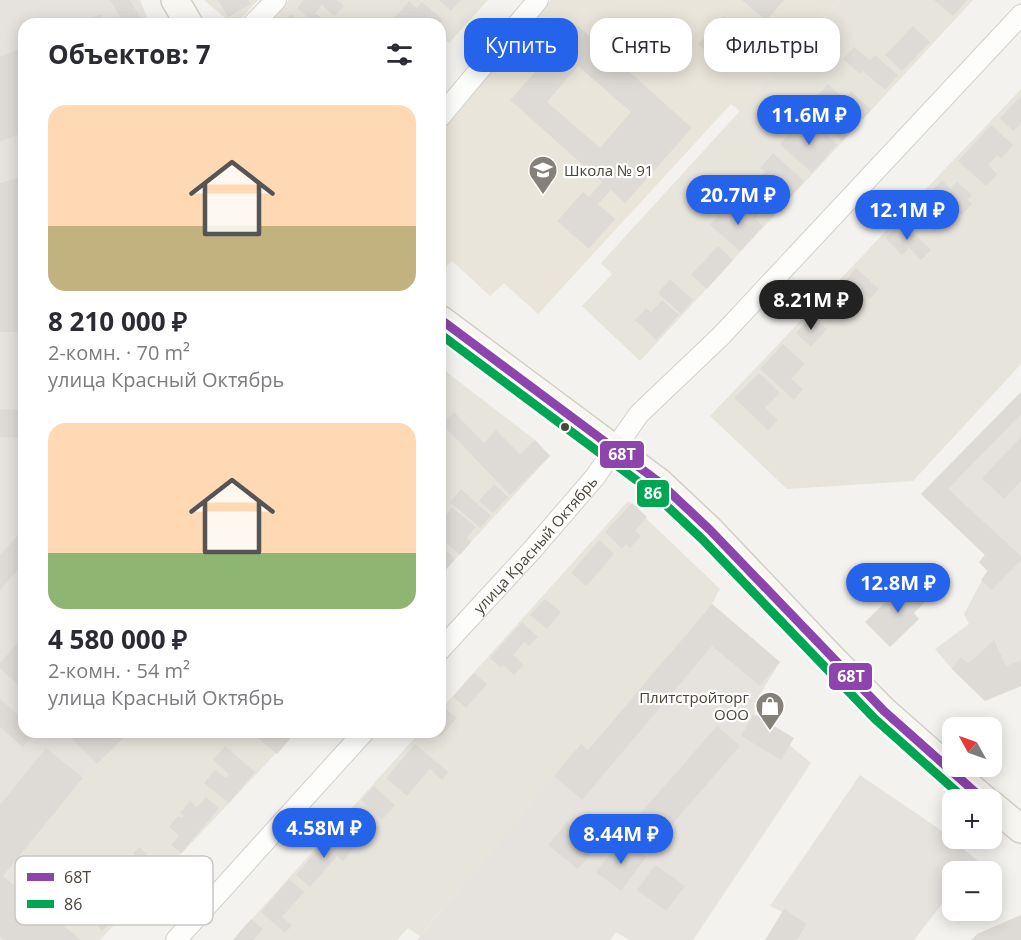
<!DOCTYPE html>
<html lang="ru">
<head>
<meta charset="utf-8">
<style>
  body { margin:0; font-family:"Open Sans",sans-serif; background:#f7f7f7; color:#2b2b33; height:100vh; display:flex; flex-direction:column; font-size:22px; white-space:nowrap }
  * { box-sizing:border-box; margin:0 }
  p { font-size:20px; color:#7c7c81 }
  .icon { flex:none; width:33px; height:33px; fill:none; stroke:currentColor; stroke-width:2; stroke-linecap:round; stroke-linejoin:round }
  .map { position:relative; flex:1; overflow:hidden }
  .details { position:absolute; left:18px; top:18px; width:428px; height:720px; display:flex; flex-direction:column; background:#fff; border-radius:18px; box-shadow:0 3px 15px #0003 }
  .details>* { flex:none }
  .guide { position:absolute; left:464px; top:18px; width:466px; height:54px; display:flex; gap:12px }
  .needle { width:39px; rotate:310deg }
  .tools { position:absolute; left:942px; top:717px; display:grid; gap:12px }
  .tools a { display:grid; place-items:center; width:60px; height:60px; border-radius:12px; background:#fff; box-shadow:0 3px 15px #0003; font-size:30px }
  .price { position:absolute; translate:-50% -51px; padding:0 14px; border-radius:21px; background:#2563eb; color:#fff; font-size:20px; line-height:39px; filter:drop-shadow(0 2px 3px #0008) }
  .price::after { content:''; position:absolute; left:50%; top:36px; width:18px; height:14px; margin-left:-9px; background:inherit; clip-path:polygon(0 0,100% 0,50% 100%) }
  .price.current { background:#222; color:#fff }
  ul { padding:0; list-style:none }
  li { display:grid; align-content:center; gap:12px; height:318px; padding:0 30px }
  li span { display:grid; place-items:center; height:186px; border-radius:18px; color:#555 }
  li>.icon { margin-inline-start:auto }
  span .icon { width:108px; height:108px; fill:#fffc; stroke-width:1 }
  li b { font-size:26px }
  h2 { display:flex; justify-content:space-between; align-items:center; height:72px; padding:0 30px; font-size:26px }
  .pill { padding:0 21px; border-radius:18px; background:#fff; box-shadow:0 3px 15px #0003; font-size:21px; line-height:54px }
  .pill.current { background:#2563eb; color:#fff }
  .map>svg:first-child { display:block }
  .residential { fill:#e7e4dc }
  .industrial { fill:#e6e2de }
  .education { fill:#eae5da }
  .building { fill:#dedbd6; fill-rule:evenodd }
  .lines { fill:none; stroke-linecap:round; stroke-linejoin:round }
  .minor-casing { stroke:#d2d0cb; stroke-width:22 }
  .secondary-casing { stroke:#d3cfc5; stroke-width:30 }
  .minor { stroke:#fdfdfc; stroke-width:20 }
  .secondary { stroke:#f7f6f1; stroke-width:27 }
  .bus-1-casing { stroke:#fff; stroke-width:14 }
  .bus-2-casing { stroke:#fff; stroke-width:14 }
  .bus-1 { stroke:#8e44ad; stroke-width:9 }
  .bus-2 { stroke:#00a651; stroke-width:9 }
  .bus-dot { fill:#4b4439; stroke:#fff; stroke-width:2 }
  .labels { text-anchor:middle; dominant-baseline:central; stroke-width:4.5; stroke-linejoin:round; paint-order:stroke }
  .poi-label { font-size:15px; fill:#4b4439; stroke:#fff; text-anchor:start }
  .street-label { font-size:15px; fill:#4b4439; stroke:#fff }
  .key { fill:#fff; stroke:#c9c7c4; stroke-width:1.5 }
  .key-label { font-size:16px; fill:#4b4439 }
  .line-badge { stroke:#fff; stroke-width:2 }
  .badge-label { font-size:16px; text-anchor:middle; font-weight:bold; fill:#fff }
</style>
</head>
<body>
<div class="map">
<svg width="1021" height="940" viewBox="0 0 1021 940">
  <rect width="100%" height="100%" fill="#f4f2ee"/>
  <path class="residential" d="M204 0H258L236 24H232Z
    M289 0H488L449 43 440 35V24H267Z
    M841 0H973L640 361 582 306 612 274 601 263Z
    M1021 89V364L913 481 787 489 710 416Z
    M440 367 535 440 550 456 440 576Z
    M628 501 720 589 712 604 588 750 581 745 420 936 408 928 397 940H233L420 732H440V710Z
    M130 732H296L100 940H81L3 876 83 778Z"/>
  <path class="industrial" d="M0 0H140L150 24H24V732H130L83 778 3 876 81 940H0Z
    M1021 392V686L985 701 952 669 935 649 969 624 964 614 987 571 979 562 985 555 921 494Z
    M712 604 780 662 754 704 755 716 811 763 693 940H629L616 932 610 940H417L581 744 588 750Z
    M860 775 935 826 977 860 968 871 952 872V891L914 940H797L807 924 770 906Z"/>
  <path class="education" d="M551 0H841L740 111 731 104 538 314 504 283 490 296 452 261 445 268 440 263V130Z"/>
  <path class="building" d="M110 0H130L144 24H124Z
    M218 0H248L251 4 228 17Z
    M304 0H337L344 6 334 16 322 5 315 13 326 23 315 24 297 8Z
    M439 0H461L451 11Z
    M742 0H784L766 21Z
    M934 0H967L953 16Z
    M409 1 417 8 422 2 443 20 439 24H401L394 18Z
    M101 14 105 24H77Z
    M291 14 302 24H282Z
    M724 16 733 25 708 53 698 44Z
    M577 25 692 128 625 203 611 190 598 204 615 219 589 249 557 221 583 192 589 197 602 182 510 100ZM578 66 631 112 600 148 547 102Z
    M913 26 930 42 902 71 885 55Z
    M24 47V132L0 142V57Z
    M854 47 870 60 875 55 898 75 885 90 863 71 860 74 843 59Z
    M828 84 844 99 851 91 871 110 842 141 822 122 834 110 818 95Z
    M1021 96V123L1013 131 1000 118Z
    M804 124 810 130 815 124 837 144 812 173 780 144 791 131 795 134Z
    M991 125 1013 145 1001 159 997 155 988 165 997 174 986 186 958 161Z
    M773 153 804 181 782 206 756 183 765 172 760 168Z
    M24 176V332H0V183Z
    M942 180 951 189 957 182 972 195 968 200 972 204 962 215 948 203 944 208 951 214 935 231 925 221 931 215 919 205Z
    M747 203 759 214 755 219 763 226 740 251 710 225 726 207 736 216Z
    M902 221 931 250 921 260 909 248 902 255 885 238Z
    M718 246 733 260 707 289 691 275Z
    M856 268 879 289 870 299 860 290 853 298 848 293 840 302 832 295Z
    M670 279 693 300 681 314 658 293Z
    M662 300 679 315 656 340 635 320 646 308 651 312Z
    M811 316 827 329 811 347 796 333Z
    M783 344 805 364 791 379 803 389 794 400 760 369Z
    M20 351H24V376H20Z
    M759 373 780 393 765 408 778 420 768 430 734 398Z
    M1021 392V414L948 489 1021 556V560L992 590 981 580 988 571 979 562 985 555 921 494Z
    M0 409 24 410V438L0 437Z
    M454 412 484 443 496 430 520 454 535 440 550 456 510 495 442 424Z
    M1021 437V481L1004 499 982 478Z
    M494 484 508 497 493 513 479 501Z
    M461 489 491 516 480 528 450 502Z
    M632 503 647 517 635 531 641 536 630 548 626 544 622 549 605 532Z
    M452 507 476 527 467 538 471 542 460 555 440 538V510L446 515Z
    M24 529V563L0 590V555Z
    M599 540 614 554 586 586 571 573Z
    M440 545 455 559 440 576Z
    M915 581 930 597 914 613 919 619 890 647 865 622 895 593 899 598Z
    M545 599 561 612 547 629 530 615Z
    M712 604 780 662 760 686 712 646 582 800 554 776 581 744 588 750Z
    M522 622 538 637 529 646 524 642 513 655 524 665 514 675 503 665 501 668 490 658Z
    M24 636V690L0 668V663Z
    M994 640 1006 666 1021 660V686L985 701 952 669 961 657 968 664Z
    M474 673 487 684 466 708 453 697Z
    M0 699 24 720V732H36L23 747 0 727Z
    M443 707 457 718 440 737 435 732H440V711Z
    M754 714 794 738 781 760 741 736Z
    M717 726 740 746 662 836 639 815Z
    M69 732H130L97 764 67 734Z
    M251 732H296L277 754Z
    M415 744 448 772 442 780 430 769 407 796 386 778Z
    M225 746 255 772 229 803 204 783 215 770 226 778 229 774 213 760Z
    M46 748 83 778 3 876 81 940H4L0 936V805Z
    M374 786 395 805 382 820 361 800Z
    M206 797 219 808 181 853 171 845 179 836 169 827 178 816 182 818 184 816 180 813 190 801 197 807Z
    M567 822 597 846 578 869 548 845Z
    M333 832 353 849 343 861 337 856 310 887 296 875Z
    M622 838 646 857 621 891 596 872Z
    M139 847 164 871 147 889 127 870 138 859 133 854Z
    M655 865 685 886 666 911 637 890Z
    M289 879 304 892 282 917 292 925 285 933 261 912Z
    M113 885 119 892 116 895 127 907 102 931 85 913 95 903 91 898 101 888 105 893Z
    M784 909 807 924 797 940H765Z
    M1021 915V940H971L977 934Z
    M251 919 263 929 254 940H233Z"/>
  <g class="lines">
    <g class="minor-casing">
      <g id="minor">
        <path d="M253 24 276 0"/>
        <path d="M440 117 538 0"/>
        <path id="s1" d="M440 650 533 549 595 477 639 414 721 336 1021 15"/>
        <path d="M176 940 364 732"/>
      </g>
    </g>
    <g class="secondary-casing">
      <path id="secondary" d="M175 0 189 24
        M440 319 659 482 710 530 826 652 884 711 985 800
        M992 805 1021 829"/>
    </g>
    <use href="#minor" class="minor"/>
    <use href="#secondary" class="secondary"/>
    <g class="bus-1-casing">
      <path id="bus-1" d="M440 319 659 482 710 530 884 711 984 800"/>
    </g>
    <g class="bus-2-casing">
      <path id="bus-2" d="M440 334 651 491 702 539 875 719 966 800"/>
    </g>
    <use href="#bus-1" class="bus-1"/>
    <use href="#bus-2" class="bus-2"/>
  </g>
  <defs>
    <g id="school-pin" transform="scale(1.5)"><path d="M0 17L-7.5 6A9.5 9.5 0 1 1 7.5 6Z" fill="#868178" stroke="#fff"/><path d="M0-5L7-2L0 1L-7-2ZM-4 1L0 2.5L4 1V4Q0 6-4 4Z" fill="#fff"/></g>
    <g id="shop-pin" transform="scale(1.5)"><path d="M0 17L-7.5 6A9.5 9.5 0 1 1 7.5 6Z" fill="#868178" stroke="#fff"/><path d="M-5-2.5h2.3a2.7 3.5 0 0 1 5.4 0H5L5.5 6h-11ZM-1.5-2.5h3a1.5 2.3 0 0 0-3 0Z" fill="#fff"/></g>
  </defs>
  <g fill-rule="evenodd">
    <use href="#school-pin" x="543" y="170"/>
    <use href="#shop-pin" x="770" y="706"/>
  </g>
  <circle class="bus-dot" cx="565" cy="427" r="5"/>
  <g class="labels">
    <g class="poi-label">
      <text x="564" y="170">Школа № 91</text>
      <text x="749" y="697" text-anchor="end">Плитстройторг<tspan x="749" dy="17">ООО</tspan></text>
    </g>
    <g class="street-label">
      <text stroke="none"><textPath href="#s1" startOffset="142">улица Красный Октябрь</textPath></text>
    </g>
  </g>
  <rect x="15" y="856" width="198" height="69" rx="9" class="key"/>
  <rect x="27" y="873" width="27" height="8" fill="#8e44ad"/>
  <rect x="27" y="900" width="27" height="8" fill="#00a651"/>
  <g class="key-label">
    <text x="64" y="883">68Т</text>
    <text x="64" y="910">86</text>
  </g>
  <g class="line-badge">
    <rect x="599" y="440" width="46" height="29" rx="6" fill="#8e44ad"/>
    <rect x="636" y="479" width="34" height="29" rx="6" fill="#00a651"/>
    <rect x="828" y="662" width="45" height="29" rx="6" fill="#8e44ad"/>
  </g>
  <g class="badge-label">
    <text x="622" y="460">68Т</text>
    <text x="653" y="499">86</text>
    <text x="851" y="682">68Т</text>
  </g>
</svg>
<div class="tools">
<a><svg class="needle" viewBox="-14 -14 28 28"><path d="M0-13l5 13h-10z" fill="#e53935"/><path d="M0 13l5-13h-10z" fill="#7c7c81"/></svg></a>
<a>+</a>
<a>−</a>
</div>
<b class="price" style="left:809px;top:146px">11.6M ₽</b>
<b class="price" style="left:738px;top:226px">20.7M ₽</b>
<b class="price" style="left:907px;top:241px">12.1M ₽</b>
<b class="price current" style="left:811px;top:331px">8.21M ₽</b>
<b class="price" style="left:898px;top:614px">12.8M ₽</b>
<b class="price" style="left:324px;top:859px">4.58M ₽</b>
<b class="price" style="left:621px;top:865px">8.44M ₽</b>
<div class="guide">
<a class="pill current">Купить</a>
<a class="pill">Снять</a>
<a class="pill">Фильтры</a>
</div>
<section class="details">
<h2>Объектов: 7<svg class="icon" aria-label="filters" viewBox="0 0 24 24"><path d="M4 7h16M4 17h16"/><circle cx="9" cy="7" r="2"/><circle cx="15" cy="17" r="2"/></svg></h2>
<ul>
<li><span style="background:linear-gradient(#ffd9b3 65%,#c2b280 0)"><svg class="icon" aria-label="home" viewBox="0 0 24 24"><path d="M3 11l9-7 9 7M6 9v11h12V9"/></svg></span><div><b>8 210 000 ₽</b><p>2-комн. · 70 m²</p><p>улица Красный Октябрь</p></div></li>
<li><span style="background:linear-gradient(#ffd9b3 70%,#8fb573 0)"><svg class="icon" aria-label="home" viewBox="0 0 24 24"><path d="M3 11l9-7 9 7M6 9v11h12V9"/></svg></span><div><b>4 580 000 ₽</b><p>2-комн. · 54 m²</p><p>улица Красный Октябрь</p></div></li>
</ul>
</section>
</div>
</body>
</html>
